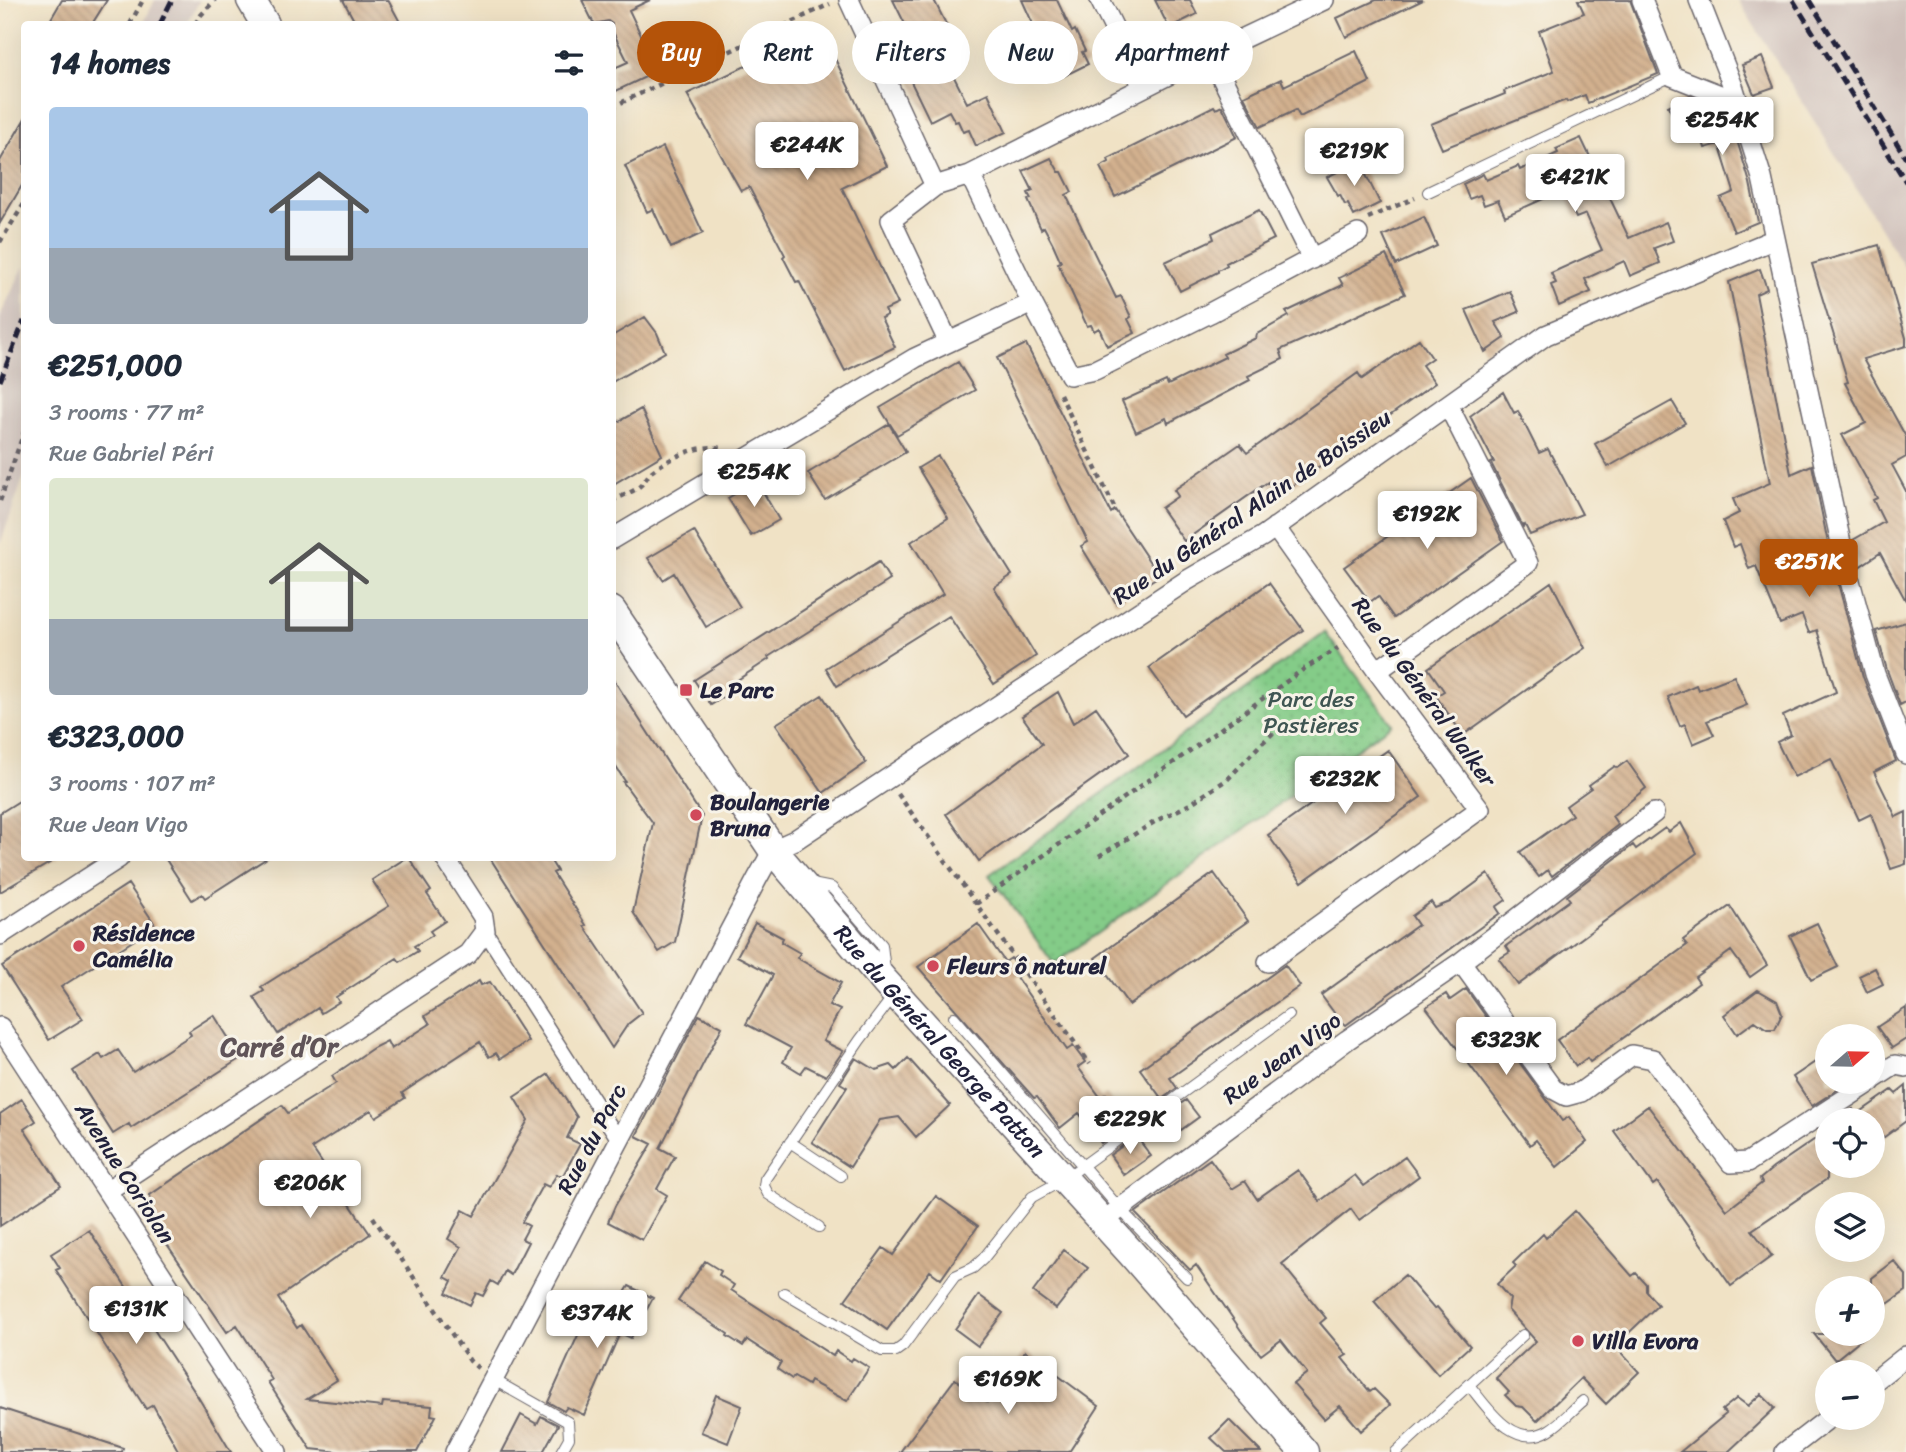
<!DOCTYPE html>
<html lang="en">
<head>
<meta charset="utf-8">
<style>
  body { margin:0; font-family:Sriracha,sans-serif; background:#f2f2f3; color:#1f2937; height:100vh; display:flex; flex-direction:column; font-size:26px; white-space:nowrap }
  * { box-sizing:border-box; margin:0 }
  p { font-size:23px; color:#747a83 }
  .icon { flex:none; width:38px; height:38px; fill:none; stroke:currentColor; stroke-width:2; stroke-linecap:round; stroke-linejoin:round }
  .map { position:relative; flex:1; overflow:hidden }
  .drawer { position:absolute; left:21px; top:21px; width:595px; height:840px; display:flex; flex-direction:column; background:#fff; border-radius:7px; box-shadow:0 7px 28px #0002 }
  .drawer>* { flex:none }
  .banner { position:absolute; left:637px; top:21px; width:665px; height:63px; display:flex; gap:14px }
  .needle { width:46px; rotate:70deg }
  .buttons { position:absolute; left:1815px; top:1024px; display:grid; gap:14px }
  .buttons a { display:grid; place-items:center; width:70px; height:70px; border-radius:50%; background:#fff; box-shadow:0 7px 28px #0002; font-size:35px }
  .price { position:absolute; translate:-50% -60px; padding:0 16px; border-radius:7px; background:#fff; color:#222; font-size:23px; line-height:46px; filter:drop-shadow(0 2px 4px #0008) }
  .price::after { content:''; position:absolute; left:50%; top:42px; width:21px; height:16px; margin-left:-10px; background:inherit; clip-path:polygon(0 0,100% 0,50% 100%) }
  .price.current { background:#b45309; color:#fff }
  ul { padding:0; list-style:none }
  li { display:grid; align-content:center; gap:14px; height:371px; padding:0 28px }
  li span { display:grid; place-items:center; height:217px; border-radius:7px; color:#555 }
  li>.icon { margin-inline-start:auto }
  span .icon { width:126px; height:126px; fill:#fffc; stroke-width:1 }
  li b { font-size:30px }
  h2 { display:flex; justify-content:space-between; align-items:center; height:84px; padding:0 28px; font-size:30px }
  .tag { padding:0 24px; border-radius:32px; background:#fff; box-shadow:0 7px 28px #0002; font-size:24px; line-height:63px }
  .tag.current { background:#b45309; color:#fff }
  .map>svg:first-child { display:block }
  .railway { fill:#cfc0ba }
  .park { fill:url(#park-dots); stroke:#537762; stroke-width:2 }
  .building { fill:url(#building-back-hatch) }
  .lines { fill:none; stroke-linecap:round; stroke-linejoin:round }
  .service-casing { stroke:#6a656b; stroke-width:12 }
  .pedestrian-casing { stroke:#6a656b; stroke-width:17 }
  .minor-casing { stroke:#6a656b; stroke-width:22 }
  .secondary-casing { stroke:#6a656b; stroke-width:31 }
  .path { stroke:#6a656b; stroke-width:4.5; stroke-dasharray:5 5; stroke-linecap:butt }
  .service { stroke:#fff; stroke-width:10 }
  .pedestrian { stroke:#fff; stroke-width:14 }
  .minor { stroke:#fff; stroke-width:19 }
  .secondary { stroke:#fff; stroke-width:28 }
  .rail { stroke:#22223b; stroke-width:5; stroke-dasharray:10 5; stroke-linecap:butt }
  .poi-dot { fill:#d1495b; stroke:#f7f3e8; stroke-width:2.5 }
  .labels { text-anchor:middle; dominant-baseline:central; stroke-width:6; stroke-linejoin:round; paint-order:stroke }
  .street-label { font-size:23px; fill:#22223b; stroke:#f7f3e8 }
  .poi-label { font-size:23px; font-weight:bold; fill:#22223b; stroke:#f7f3e8; text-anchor:start }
  .park-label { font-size:23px; fill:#3f5552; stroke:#f7f3e8 }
  .quarter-label { font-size:26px; font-weight:bold; fill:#605458; stroke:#f7f3e8 }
</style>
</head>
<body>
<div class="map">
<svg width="1906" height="1452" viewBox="0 0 1906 1452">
  <defs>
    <pattern id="park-dots" width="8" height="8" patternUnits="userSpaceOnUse" patternTransform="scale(1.75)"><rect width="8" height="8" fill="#84cc88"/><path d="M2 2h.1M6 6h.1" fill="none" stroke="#72af76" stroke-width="1.8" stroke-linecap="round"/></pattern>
    <pattern id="building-back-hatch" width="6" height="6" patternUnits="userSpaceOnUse" patternTransform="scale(1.75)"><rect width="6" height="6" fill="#d2b08e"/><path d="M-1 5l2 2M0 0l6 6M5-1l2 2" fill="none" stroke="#b4977b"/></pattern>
  </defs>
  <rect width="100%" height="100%" fill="#f7f3e8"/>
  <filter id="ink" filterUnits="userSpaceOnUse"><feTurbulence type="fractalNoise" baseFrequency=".0143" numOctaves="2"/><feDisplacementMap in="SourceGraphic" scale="14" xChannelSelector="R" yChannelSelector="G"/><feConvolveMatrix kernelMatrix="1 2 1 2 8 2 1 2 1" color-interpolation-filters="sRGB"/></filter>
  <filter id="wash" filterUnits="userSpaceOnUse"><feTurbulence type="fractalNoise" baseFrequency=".00686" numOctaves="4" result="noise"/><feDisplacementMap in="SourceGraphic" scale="28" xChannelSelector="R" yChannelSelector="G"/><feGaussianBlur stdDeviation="1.57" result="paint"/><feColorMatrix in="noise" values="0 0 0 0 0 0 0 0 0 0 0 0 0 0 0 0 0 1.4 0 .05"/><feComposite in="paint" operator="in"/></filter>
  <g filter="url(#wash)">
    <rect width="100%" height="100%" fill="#f0e2c5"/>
    <path class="railway" d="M155 0H200L187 24H143Z
      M1738 0H1906V270L1838 159Z
      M24 266V476L0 545V316Z"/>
    <path class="park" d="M1325 632 1392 724 1054 964 989 875Z"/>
    <g id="blocks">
      <path class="building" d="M62 0H107L92 24H48Z
        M343 0H388L401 24H356Z
        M582 0H650L629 10 658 71 612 93V69L628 62 612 30V24L608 21 594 24Z
        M893 0H934L948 28 933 35 967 103 988 93 1006 132 976 146 969 130 963 132 958 121 955 122 949 111 930 121 897 53 915 44Z
        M1022 0H1057L1072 32 1075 30 1085 51 1082 52 1088 64 1058 79Z
        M1155 0H1190L1197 14 1169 28Z
        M1376 0H1423L1346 37 1337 18Z
        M1578 0H1630L1658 74 1588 103 1585 95 1567 102 1566 100 1442 149 1431 124 1505 94 1504 91 1554 71 1539 31 1584 13Z
        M821 30 887 166 842 188 898 304 885 310 887 315 881 318 895 347 845 371 799 281 796 282 783 257 785 255 749 187 741 191 687 94Z
        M1356 51 1370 82 1300 117 1296 110 1260 127 1244 96 1281 79 1284 86Z
        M1762 57 1774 87 1754 94 1742 65Z
        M1689 96 1693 97 1706 126 1713 122 1707 103 1728 111 1750 183 1758 222 1734 232 1720 198 1734 192 1719 144 1705 148 1699 129 1686 135 1682 122 1677 124 1668 106Z
        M1214 106 1216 109 1222 106 1237 137 1115 197 1100 167 1109 162 1108 159Z
        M24 120V182L0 223V161Z
        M1581 138 1629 238 1666 222 1673 241 1654 248 1660 263 1630 276 1624 261 1585 279 1591 292 1559 306 1551 285 1556 283 1551 273 1602 250 1586 214 1576 218 1563 190 1505 216 1498 200 1484 205 1480 195 1469 199 1463 184 1483 174 1486 180 1518 166 1520 170 1558 153 1556 149Z
        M663 147 703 233 671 248 653 209 647 212 625 166Z
        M1051 158 1059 172H1062L1072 192 1066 195 1116 298 1121 296 1131 317 1128 319 1135 333 1107 346 1099 328 1094 331 1091 325 1087 326 1058 263 1061 262 1053 244 1044 227 1041 229 1028 200 1031 199 1028 193 1033 191 1023 171Z
        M1359 161 1380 203 1354 216 1348 204 1345 205 1340 195 1338 196 1327 177Z
        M1259 210 1274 239 1226 263 1227 265 1218 270V272L1180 291 1165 262 1214 239 1212 233Z
        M1424 217 1437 246 1396 265 1383 236Z
        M1879 245 1906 338V346L1863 359 1906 437V457L1892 465 1906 491V601L1880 553 1859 567 1853 540 1884 522 1873 500 1877 498 1842 435 1866 423 1845 383 1848 382 1812 264Z
        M1386 255 1405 294 1280 350 1283 359 1248 376 1250 380 1168 423 1166 418 1136 432 1122 401 1166 381 1168 385 1225 357 1223 354 1256 338 1257 334 1289 316 1286 312 1343 285 1339 278Z
        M1760 269 1767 289 1756 294 1791 474 1812 465 1830 553 1863 677 1896 761 1874 772 1896 817 1906 812V864L1891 869 1871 814 1859 820 1831 759 1794 777 1777 742 1791 735 1783 716 1836 692 1817 630 1809 633 1802 615 1780 624 1756 566 1749 569 1740 544 1733 547 1723 521 1739 513 1733 499 1770 483 1729 282Z
        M1510 291 1519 312 1495 322 1505 338 1485 352 1466 310Z
        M645 317 657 333 665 352 612 382V336Z
        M1419 339 1432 358 1422 365 1435 383 1278 496 1268 482 1184 541 1161 508 1178 496 1174 490 1240 444 1247 453 1358 373 1362 379Z
        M1026 344 1111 513 1115 510 1159 576 1116 603 1081 546 1088 542 997 358Z
        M958 362 975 390 897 435 880 408Z
        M1503 392 1514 413 1518 411 1539 453 1548 449 1582 514 1530 535 1525 525 1523 527 1491 463 1494 462 1470 416Z
        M1672 401 1685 423 1608 467 1595 444Z
        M641 409 662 455 612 485V425Z
        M889 424 906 452 825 500 808 473Z
        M938 456 1012 575 994 587 1036 656 994 684 949 616 837 686 826 668 943 594 911 542 948 518 918 468Z
        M1471 478 1503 541 1394 618 1378 596 1370 602 1344 567Z
        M757 481 779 520 751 536 728 498Z
        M694 531 740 607 706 627 674 573 663 580 648 558Z
        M879 562 890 580 768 657 769 659 733 683 735 689 711 705 694 680Z
        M1551 582 1585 648 1463 735 1436 696 1444 691 1428 668Z
        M1269 583 1303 630 1183 715 1149 668Z
        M1906 622V702L1900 705 1887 670 1876 631Z
        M1734 676 1747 705 1707 721 1714 735 1693 744 1685 724 1680 726 1668 697 1696 685 1698 690Z
        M612 677 702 816 675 942 659 952 633 912 653 823 623 782 625 781 612 761Z
        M1058 692 1073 723 1096 707 1129 754 979 861 946 814 1042 744 1022 716Z
        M822 695 866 763 823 793 776 724Z
        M1388 750 1421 797 1302 882 1268 835Z
        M1627 761 1646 788 1612 816 1618 825 1552 876 1548 870 1539 877 1520 852 1572 815 1566 806 1591 788 1589 785 1615 766 1617 768Z
        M24 798V858H58L0 892V813Z
        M1681 823 1697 853 1518 985 1499 959 1510 952 1506 946 1570 900 1567 896 1633 845 1636 849 1665 828 1669 832Z
        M165 858H267L205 898 202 894 192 900Z
        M406 858H409L431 891 427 894 445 921 430 931 433 935 414 946 418 951 400 962 397 958 336 997 339 1002 321 1013 318 1008 278 1034 254 997 264 991 261 987 389 906 372 880Z
        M490 858H549L557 871 553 873 586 925 584 926 642 1013 628 1024 612 1048Z
        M1214 873 1248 921 1129 1005 1095 958Z
        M1488 874 1506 900 1496 907 1500 913 1346 1025 1338 1018 1321 995 1418 925 1412 916 1431 902 1435 908 1450 902Z
        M128 884 156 926 61 987 83 1019 49 1040 2 966Z
        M1730 906 1767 965 1750 977 1731 951 1695 977 1699 983 1590 1062 1587 1058 1576 1066 1557 1040 1687 945 1683 940Z
        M755 923 783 938 781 942 800 953 797 958 841 983 829 1005 840 1010 823 1041 843 1051 826 1076 806 1066 801 1073 783 1062 791 1048 746 1024 773 975 737 956Z
        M1817 923 1838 967 1811 980 1790 936Z
        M978 924 1005 962 1011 958 1022 973 1016 977 1067 1050 1073 1046 1085 1062 1078 1067 1101 1098 1106 1094 1127 1124 1101 1143 1079 1113 1060 1128 1037 1097 1034 1098 918 967Z
        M1285 965 1300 986 1170 1078 1177 1088 1162 1099 1140 1069Z
        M1875 968 1883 984 1867 992 1859 976Z
        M479 981 481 985 490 982 528 1041 500 1059 496 1053 489 1057 480 1042 402 1093 405 1098 376 1117 371 1110 312 1148 370 1234 278 1298 297 1328 301 1325 337 1380 307 1399 382 1407 383 1402 432 1406 431 1415 436 1416 417 1452H339L311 1449 268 1382 272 1380 237 1325 227 1332 156 1228 150 1195 282 1105 288 1113 336 1083 332 1076 373 1048 387 1041 391 1049 430 1024 425 1016Z
        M1466 989 1562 1121 1569 1117 1587 1142 1557 1167 1536 1140 1530 1145 1426 1007 1446 994 1450 1000Z
        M1758 990 1777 1001 1782 1014 1775 1029H1767L1755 1021 1737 1034 1724 1015Z
        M1906 1008V1039L1892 1048 1877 1027Z
        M214 1015 241 1058 131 1128 129 1124 113 1134 73 1071 100 1054 103 1059 118 1050 133 1072 191 1035 189 1031Z
        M699 1015 722 1027 660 1148 675 1156 657 1189 667 1195 642 1240 608 1222 615 1206 652 1144 636 1136Z
        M1827 1054V1082H1836L1840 1088 1812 1106 1793 1077Z
        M856 1058 876 1070 891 1065 896 1070 908 1058 950 1105 916 1137 899 1117 880 1120 850 1167 812 1142 847 1087 840 1083Z
        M549 1074 577 1117 567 1138 580 1144 562 1177 557 1174 549 1187 543 1184 522 1222 529 1226 522 1239 528 1242 511 1275 505 1271 498 1285 491 1281 483 1296 476 1293 470 1305 446 1293 452 1281 445 1277 461 1247 448 1239 463 1210 474 1216 528 1120 514 1097Z
        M1906 1086V1121L1872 1146V1120H1835L1853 1109 1856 1115 1892 1090 1896 1094Z
        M22 1099 36 1121 24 1129 61 1186 0 1226V1114Z
        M1186 1100 1199 1117 1181 1130 1168 1113Z
        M1648 1106 1727 1210 1762 1183 1760 1179 1773 1168 1827 1131V1179L1752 1230 1772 1256 1731 1286 1657 1182 1653 1185 1614 1131Z
        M1136 1136 1151 1156 1124 1175 1110 1155Z
        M1405 1157 1419 1176 1359 1220 1351 1209 1282 1264 1326 1318 1320 1323 1347 1355 1342 1358 1370 1392 1374 1389 1390 1405 1361 1431 1340 1406 1324 1419 1293 1384 1307 1373 1281 1340 1261 1355 1247 1339 1196 1265 1190 1270 1135 1213 1210 1159 1232 1189 1245 1181 1257 1199 1298 1170 1320 1201 1355 1175 1364 1186Z
        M936 1196 978 1226 941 1279 930 1271 887 1330 845 1300 883 1248 893 1255Z
        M1575 1211 1632 1276 1636 1273 1646 1284V1291L1658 1305 1615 1346 1639 1372 1606 1404 1581 1378 1537 1421 1523 1407 1516 1406 1505 1395 1509 1392 1496 1378 1536 1341 1508 1310 1510 1299 1497 1284 1516 1266 1513 1263 1543 1234 1546 1238Z
        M89 1230 198 1397 231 1452H179L153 1405 146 1409 56 1270 60 1268 51 1254Z
        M1064 1250 1088 1268 1056 1309 1033 1292Z
        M705 1261 721 1271 719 1275 734 1285 731 1290 833 1356 836 1351 851 1361 853 1358 869 1368 847 1401 810 1381 808 1385 794 1377 792 1379 777 1369 781 1362 747 1340 743 1346 727 1336 728 1334 678 1301Z
        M1894 1261 1906 1275V1291L1872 1315V1278Z
        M1405 1275 1434 1309 1437 1307 1470 1346 1438 1375 1374 1301Z
        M629 1286 653 1298 631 1338 620 1333 584 1415 567 1407 564 1411 548 1402 592 1304 613 1313Z
        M979 1295 1003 1313 978 1346 955 1329Z
        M1814 1334H1867L1835 1360Z
        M1025 1351 1099 1406 1069 1452H900L955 1379 987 1402Z
        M1761 1394 1775 1408 1728 1452H1680L1726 1414 1722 1410 1737 1398 1748 1406Z
        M716 1395 742 1406 728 1443 701 1432Z
        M0 1408 123 1448 122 1452H0Z
        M521 1415 537 1424 541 1416 558 1425 543 1452H502Z
        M1229 1420 1261 1452H1226L1211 1438Z"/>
    </g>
  </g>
  <g filter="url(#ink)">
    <use href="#blocks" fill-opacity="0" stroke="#6a656b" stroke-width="2"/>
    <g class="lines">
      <g class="service-casing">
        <path id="service" d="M1428 192 1672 76
          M812 884 832 888 882 945 885 970
          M954 1017 1120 1209 1187 1278
          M790 1142 841 1176
          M819 1227 768 1194 764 1186 765 1179 860 1040 895 994
          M784 1293 882 1351H896L903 1346 955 1276 973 1268 983 1259 1032 1197 1063 1180 1289 1015
          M494 1380 568 1422 569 1438 561 1452
          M1469 1385C1487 1407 1514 1451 1549 1430 1561 1423 1572 1410 1583 1401
          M1396 1452 1523 1335"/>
      </g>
      <g class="pedestrian-casing">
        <path id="pedestrian" d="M485 931 619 1140"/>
      </g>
      <g class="minor-casing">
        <path id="minor" d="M849 0 935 186
          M1100 0 1143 87
          M1642 0 1672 76 1738 102
          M1699 0 1734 89 1762 178 1846 566 1875 674 1906 754
          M1210 54 1312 259
          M1032 303 1070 375 1095 370 1210 313 1358 234
          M948 341 891 220 935 186 970 175 1210 54 1324 0
          M612 539 915 358 1032 303 970 175
          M1377 671 1528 563 1448 405
          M0 935 119 858
          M1268 962 1480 809 1377 671 1275 527
          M1461 962 1654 813
          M0 1027 277 1452
          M1872 1080 1895 1065 1906 1067
          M108 1190 468 954 485 931 483 917 445 858
          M1102 1222 1347 1040 1461 962 1553 1089 1566 1096 1581 1092 1632 1055 1653 1059 1731 1163 1748 1162 1871 1082
          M1872 1383 1906 1356
          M455 1452 757 879 773 850 795 840 1186 581 1263 536 1546 335 1775 239
          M1785 1452 1829 1418"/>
      </g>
      <g class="secondary-casing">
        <g id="secondary">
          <path d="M251 0 265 24"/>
          <path id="s1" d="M612 611 773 850 885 982 1132 1254 1304 1452"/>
        </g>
      </g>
      <path class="path" d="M130 24 143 0
        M195 24 201 15 215 0
        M612 107 830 4
        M1368 218 1415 198
        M0 242 24 204
        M1060 394 1114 507
        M0 501 24 432
        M612 501C621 496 634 492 641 485 645 482 647 476 651 472 669 458 698 444 722 448
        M898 794 1090 1064
        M1099 856 1156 821 1190 804 1228 779 1259 746 1284 723
        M976 904 1304 669 1338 648
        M373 1217 470 1361 478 1368"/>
      <use href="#service" class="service"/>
      <use href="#pedestrian" class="pedestrian"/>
      <use href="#minor" class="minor"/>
      <use href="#secondary" class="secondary"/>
      <path class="rail" d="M1793 0 1906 182
        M1809 0 1906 158
        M160 24 172 0
        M0 381 24 321"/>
    </g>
  </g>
  <g class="poi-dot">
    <rect x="679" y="683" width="14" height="14" rx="3.5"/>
    <circle cx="696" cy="815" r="7"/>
    <circle cx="79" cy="946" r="7"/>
    <circle cx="933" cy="966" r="7"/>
    <circle cx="1578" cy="1341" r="7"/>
  </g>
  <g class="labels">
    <g class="street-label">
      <text transform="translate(1252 507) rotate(-34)">Rue du Général Alain de Boissieu</text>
      <text transform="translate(1424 692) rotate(54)">Rue du Général Walker</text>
      <text stroke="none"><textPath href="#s1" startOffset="542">Rue du Général George Patton</textPath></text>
      <text transform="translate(1282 1058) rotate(-36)">Rue Jean Vigo</text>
      <text transform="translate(592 1139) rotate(-62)">Rue du Parc</text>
      <text transform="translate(125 1173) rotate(57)">Avenue Coriolan</text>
    </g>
    <g class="poi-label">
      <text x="700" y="690">Le Parc</text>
      <text x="710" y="802">Boulangerie<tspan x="710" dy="26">Bruna</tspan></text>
      <text x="93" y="933">Résidence<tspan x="93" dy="26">Camélia</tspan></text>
      <text x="947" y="966">Fleurs ô naturel</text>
      <text x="1592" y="1341">Villa Evora</text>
    </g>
    <g class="park-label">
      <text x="1311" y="699">Parc des<tspan x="1311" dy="26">Pastières</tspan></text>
    </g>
    <g class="quarter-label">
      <text x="279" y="1047">Carré d’Or</text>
    </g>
  </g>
</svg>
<div class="buttons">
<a><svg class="needle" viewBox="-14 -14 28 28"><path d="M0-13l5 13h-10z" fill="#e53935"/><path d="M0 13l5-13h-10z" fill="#747a83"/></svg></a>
<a><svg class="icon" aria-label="locate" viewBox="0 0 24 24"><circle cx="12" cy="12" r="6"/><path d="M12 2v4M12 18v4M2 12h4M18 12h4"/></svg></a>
<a><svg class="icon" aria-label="layers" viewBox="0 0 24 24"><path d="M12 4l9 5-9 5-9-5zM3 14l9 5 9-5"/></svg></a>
<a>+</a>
<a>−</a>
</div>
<b class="price" style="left:1722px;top:157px">€254K</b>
<b class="price" style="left:807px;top:182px">€244K</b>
<b class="price" style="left:1354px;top:188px">€219K</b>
<b class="price" style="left:1575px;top:214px">€421K</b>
<b class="price" style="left:754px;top:509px">€254K</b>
<b class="price" style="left:1427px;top:551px">€192K</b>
<b class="price current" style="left:1809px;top:599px">€251K</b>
<b class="price" style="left:1345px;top:816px">€232K</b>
<b class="price" style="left:1506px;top:1077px">€323K</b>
<b class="price" style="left:1130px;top:1156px">€229K</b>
<b class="price" style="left:310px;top:1220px">€206K</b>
<b class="price" style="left:136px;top:1346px">€131K</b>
<b class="price" style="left:597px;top:1350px">€374K</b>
<b class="price" style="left:1008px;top:1416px">€169K</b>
<div class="banner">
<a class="tag current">Buy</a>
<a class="tag">Rent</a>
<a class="tag">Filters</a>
<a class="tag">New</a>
<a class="tag">Apartment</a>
</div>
<section class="drawer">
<h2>14 homes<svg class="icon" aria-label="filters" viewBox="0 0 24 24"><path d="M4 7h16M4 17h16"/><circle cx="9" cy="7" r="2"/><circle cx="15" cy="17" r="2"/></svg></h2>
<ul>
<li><span style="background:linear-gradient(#a9c7e8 65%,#9aa5b1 0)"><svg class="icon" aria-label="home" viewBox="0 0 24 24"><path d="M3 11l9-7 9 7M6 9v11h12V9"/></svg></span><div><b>€251,000</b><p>3 rooms · 77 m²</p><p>Rue Gabriel Péri</p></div></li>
<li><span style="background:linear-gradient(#dfe7d0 65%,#9aa5b1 0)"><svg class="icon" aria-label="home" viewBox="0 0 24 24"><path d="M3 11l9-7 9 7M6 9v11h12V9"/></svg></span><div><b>€323,000</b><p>3 rooms · 107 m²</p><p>Rue Jean Vigo</p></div></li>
</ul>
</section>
</div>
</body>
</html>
